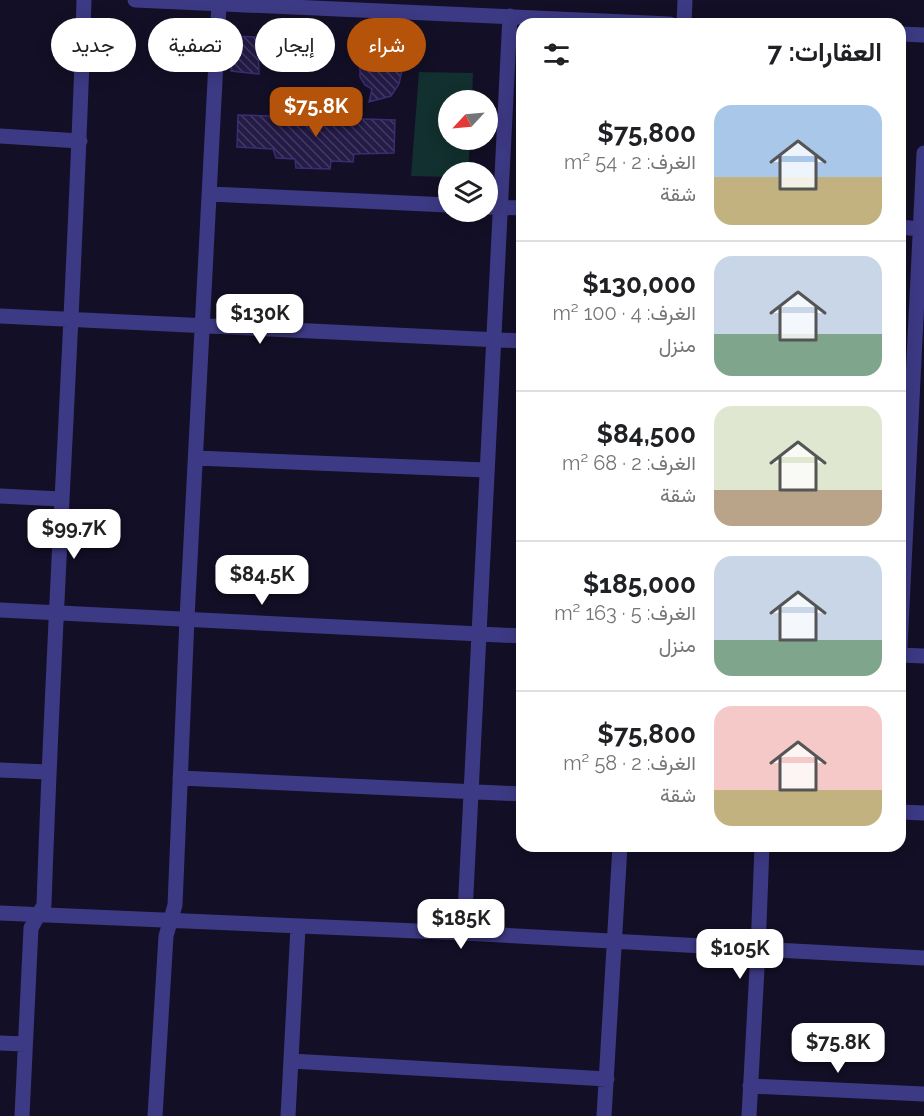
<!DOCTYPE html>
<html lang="ar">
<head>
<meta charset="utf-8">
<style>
  body { margin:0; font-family:Raleway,Vazirmatn,sans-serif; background:#f2f2f2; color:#202124; direction:rtl; height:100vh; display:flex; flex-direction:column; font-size:22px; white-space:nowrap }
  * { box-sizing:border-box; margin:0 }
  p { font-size:20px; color:#757577 }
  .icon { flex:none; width:33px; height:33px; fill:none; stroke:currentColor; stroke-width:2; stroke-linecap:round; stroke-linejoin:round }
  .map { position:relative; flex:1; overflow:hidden; direction:ltr }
  .details { position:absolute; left:516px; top:18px; width:390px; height:834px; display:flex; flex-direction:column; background:#fff; border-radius:18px; box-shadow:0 3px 15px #0003; direction:rtl }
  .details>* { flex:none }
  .hud { position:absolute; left:18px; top:18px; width:408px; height:54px; direction:rtl; display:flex; gap:12px }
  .needle { width:39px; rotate:244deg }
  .fabs { position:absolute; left:438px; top:90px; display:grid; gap:12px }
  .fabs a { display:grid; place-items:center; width:60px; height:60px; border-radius:50%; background:#fff; box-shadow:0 3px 15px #0003; font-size:30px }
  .price { position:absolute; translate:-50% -51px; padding:0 14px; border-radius:12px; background:#fff; color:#222; font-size:20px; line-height:39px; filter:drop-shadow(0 2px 3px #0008) }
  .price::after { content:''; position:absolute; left:50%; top:36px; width:18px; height:14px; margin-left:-9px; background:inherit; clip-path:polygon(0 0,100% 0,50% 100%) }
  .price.current { background:#b45309; color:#fff }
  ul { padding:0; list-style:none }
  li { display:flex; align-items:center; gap:18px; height:150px; padding:0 24px }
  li+li { border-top:2px solid #e0e0e0 }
  li span { display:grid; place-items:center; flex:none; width:168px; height:120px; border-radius:18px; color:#555 }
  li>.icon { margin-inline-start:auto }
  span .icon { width:72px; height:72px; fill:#fffc; stroke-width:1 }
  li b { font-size:26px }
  h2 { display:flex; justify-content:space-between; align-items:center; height:72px; padding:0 24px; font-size:26px }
  .pill { padding:0 21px; border-radius:27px; background:#fff; box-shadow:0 3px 15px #0003; font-size:21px; line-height:54px }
  .pill.current { background:#b45309; color:#fff }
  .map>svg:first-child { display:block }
  .grass { fill:#12302f }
  .building { fill:url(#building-back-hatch); stroke:#3b2d73; stroke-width:1.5 }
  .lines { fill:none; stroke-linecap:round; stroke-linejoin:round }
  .minor { stroke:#3d3a85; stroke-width:15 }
</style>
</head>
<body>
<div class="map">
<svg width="924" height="1116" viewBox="0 0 924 1116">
  <defs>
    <pattern id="building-back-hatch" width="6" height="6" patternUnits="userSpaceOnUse" patternTransform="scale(1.5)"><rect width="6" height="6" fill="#241b47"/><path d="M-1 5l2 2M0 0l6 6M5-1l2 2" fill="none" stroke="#433b63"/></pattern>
  </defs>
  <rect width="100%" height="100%" fill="#130f26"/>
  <path class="grass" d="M419 72 473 73 472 100H448V140H470L468 172H448V177L411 176Z"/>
  <path class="building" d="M234 36 258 37 259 74 231 71Z
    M373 40 386 47 397 58 402 70 399 84 391 96 369 102 372 89 365 85 360 77V66L366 59 373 55Z
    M238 115 395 120 394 153 354 154 353 162 331 161 330 169 296 168 295 159 276 158 273 149 237 147Z"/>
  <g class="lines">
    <path class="minor" d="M135 0 670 24
      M684 24 685 0
      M900 34 924 35
      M0 136 80 141
      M210 194 448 205
      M488 207 522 208
      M900 227 920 229
      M0 316 522 341
      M196 458 486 470
      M0 496 61 499
      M0 610 522 636
      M900 648 924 153
      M900 655 924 656
      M0 770 48 772
      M180 778 522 794
      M900 812 924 813
      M0 913 464 933 924 958
      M464 933 510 16
      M0 1043 25 1044
      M291 1061 607 1079
      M750 1086 924 1094
      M22 1116 31 928 44 905C54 603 75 302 84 0
      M155 1116 166 936 175 905 187 618 219 4
      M288 1116 298 927
      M604 1116 620 846
      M749 1116 758 950 762 846"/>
  </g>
</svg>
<div class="fabs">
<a><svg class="needle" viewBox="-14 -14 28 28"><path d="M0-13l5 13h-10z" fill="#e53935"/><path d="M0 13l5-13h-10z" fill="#757577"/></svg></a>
<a><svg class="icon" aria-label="layers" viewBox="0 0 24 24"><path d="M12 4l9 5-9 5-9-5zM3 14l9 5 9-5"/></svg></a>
</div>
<b class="price current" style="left:316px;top:138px">$75.8K</b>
<b class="price" style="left:260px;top:345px">$130K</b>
<b class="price" style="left:74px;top:560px">$99.7K</b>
<b class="price" style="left:262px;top:606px">$84.5K</b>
<b class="price" style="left:461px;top:950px">$185K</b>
<b class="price" style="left:740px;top:980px">$105K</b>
<b class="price" style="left:838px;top:1074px">$75.8K</b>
<div class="hud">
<a class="pill current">شراء</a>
<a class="pill">إيجار</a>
<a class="pill">تصفية</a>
<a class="pill">جديد</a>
</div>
<section class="details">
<h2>العقارات: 7<svg class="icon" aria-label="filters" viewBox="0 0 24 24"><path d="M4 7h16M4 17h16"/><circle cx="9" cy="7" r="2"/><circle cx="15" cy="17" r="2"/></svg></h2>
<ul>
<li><span style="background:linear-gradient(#a9c7e8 60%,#c2b280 0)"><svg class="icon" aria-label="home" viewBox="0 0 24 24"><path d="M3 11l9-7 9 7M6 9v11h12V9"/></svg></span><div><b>$75,800</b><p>الغرف: 2 · 54 m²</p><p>شقة</p></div></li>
<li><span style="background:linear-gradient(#c9d6e8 65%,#7fa58c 0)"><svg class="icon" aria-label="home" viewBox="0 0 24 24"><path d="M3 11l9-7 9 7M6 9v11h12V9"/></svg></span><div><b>$130,000</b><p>الغرف: 4 · 100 m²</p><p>منزل</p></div></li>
<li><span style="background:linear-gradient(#dfe7d0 70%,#b9a48a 0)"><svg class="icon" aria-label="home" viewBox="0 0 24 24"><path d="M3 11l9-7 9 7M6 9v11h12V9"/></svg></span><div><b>$84,500</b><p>الغرف: 2 · 68 m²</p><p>شقة</p></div></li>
<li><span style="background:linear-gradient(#c9d6e8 70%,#7fa58c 0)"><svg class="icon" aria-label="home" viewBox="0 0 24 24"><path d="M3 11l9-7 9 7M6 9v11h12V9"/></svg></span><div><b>$185,000</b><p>الغرف: 5 · 163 m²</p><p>منزل</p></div></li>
<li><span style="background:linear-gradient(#f6c9c9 70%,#c2b280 0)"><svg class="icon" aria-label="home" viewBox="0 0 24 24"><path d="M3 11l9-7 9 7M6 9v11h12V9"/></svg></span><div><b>$75,800</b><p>الغرف: 2 · 58 m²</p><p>شقة</p></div></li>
</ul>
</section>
</div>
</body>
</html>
